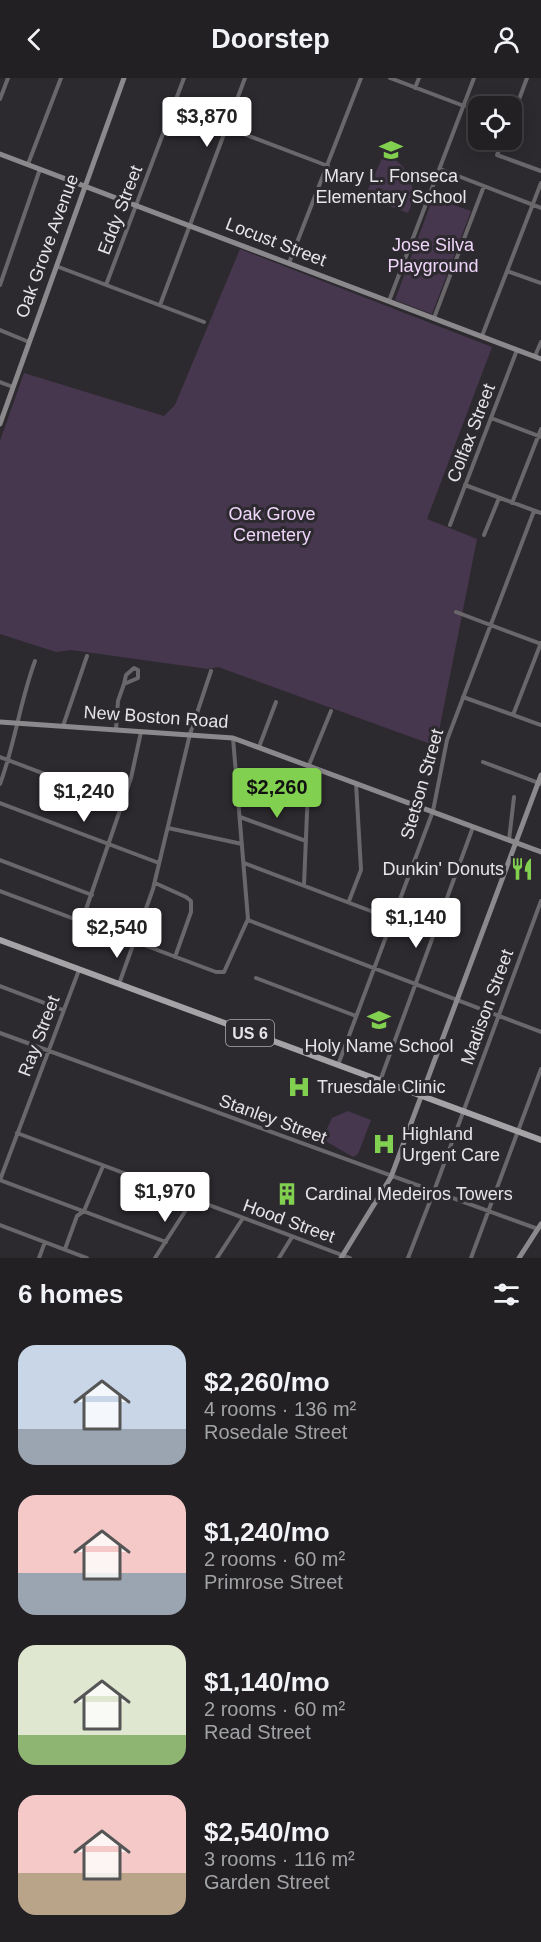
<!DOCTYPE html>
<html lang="en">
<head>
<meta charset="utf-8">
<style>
  body { margin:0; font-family:Arial,sans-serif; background:#2e2d30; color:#f1f3f6; height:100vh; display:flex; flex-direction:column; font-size:22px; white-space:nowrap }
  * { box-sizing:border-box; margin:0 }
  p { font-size:20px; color:#a2a3a6 }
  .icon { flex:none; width:33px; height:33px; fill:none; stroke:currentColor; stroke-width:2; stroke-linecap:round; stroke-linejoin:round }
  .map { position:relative; height:1180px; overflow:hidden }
  .drawer { display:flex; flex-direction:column; background:#222023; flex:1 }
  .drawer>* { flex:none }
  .buttons { position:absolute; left:468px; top:18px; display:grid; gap:12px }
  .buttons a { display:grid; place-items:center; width:54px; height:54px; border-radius:12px; background:#222023; box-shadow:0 3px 15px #0003,0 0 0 2px #3f3e41; font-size:30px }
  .price { position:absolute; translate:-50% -51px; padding:0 14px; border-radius:6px; background:#fff; color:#222; font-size:20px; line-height:39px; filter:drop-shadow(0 2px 3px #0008) }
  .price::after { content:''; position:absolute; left:50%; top:36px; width:18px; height:14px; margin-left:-9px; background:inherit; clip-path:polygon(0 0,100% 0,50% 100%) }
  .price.selected { background:#82d04f; color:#111 }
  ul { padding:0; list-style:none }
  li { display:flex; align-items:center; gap:18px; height:150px; padding:0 18px }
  li span { display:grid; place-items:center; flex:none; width:168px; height:120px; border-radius:18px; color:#555 }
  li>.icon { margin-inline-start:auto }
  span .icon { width:72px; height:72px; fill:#fffc; stroke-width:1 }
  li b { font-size:26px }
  h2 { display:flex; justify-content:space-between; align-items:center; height:72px; padding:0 18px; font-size:26px }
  header { display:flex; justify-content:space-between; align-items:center; height:78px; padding:0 18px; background:#222023; font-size:27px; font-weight:700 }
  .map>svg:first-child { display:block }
  .green { fill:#47374e }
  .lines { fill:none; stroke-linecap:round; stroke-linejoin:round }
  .street { stroke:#69676a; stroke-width:4 }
  .secondary { stroke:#8b898c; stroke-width:5 }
  .primary { stroke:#a6a3a7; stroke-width:6 }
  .labels { text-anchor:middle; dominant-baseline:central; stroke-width:6; stroke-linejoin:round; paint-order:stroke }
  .shield { fill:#2d2a2f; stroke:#aeacb0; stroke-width:1.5 }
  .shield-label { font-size:16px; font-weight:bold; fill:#e6e4e7 }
  .poi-label { font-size:18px; fill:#e6e4e7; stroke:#2d2a2f; text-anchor:start }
  .street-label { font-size:18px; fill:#e6e4e7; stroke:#2d2a2f }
  .park-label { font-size:18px; fill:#eed5f9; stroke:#2d2a2f }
</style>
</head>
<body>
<header><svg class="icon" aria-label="back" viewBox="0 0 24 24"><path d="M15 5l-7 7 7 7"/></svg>Doorstep<svg class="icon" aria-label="person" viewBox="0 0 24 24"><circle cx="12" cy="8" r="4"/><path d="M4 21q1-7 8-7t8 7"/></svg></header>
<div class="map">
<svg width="541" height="1180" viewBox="0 0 541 1180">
  <rect width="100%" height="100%" fill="#2d2a2f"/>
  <path class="green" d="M384 76C409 85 420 111 408 135L368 120 366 116Z
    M433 120 471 133 432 236 395 222Z
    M240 171 492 269 427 441 477 461 436 668 218 589 208 591 71 572 56 574 0 556V363L24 295 164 338 175 327Z
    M348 1033 371 1042 358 1076 353 1079 322 1061 332 1040Z"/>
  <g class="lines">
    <path class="street" d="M390 0 464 28
      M415 10 419 0
      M0 21 8 0
      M173 29 328 88
      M512 40 527 0
      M503 62 497 77 541 93
      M28 86 61 0
      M440 91 541 130
      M289 185 361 0
      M56 188 204 244
      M507 193 541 205
      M0 207 40 91
      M106 207 184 0
      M389 223 474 0
      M160 227 245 0
      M434 240 484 108
      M0 252 29 264
      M482 258 541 105
      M535 278 541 264
      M0 304 13 309
      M491 340 541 359
      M465 407 541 435
      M512 425 541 351
      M450 447 517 272
      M484 457 499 420
      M456 534 541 566
      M134 590 138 592V600L124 606 126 597Z
      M463 619 541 647
      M513 637 541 565
      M63 648 87 578
      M116 651 118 623 124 606
      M259 669 276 624
      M0 679 121 725
      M483 684 541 706
      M0 706C15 666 20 623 35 583
      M0 725 159 785
      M240 739 306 763
      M168 750 242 766
      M509 762 514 719
      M0 782 92 817
      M244 785 392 841
      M155 805 186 819 191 823V834L175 879
      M304 807 309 687 331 633
      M0 813 216 894H224L248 841 233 660
      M349 823 361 792 356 705
      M248 842 541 954
      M82 843 131 700 141 654
      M79 892 0 1102 166 1164
      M256 900 356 938
      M119 906 153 811 190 656 211 593
      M0 908 63 932
      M0 955 538 1151
      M338 987 433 733 447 662 534 433
      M380 1003 473 749
      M17 1055 350 1180
      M0 1147 87 1180
      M65 1171 77 1138 84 1133 103 1088
      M39 1180 45 1164
      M155 1180 193 1121
      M217 1180 243 1140
      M279 1180 292 1159
      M408 1180 434 1113 541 823
      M471 1180 541 991"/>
    <path class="secondary" d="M0 76 541 281
      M0 346 124 0
      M0 644 233 660 541 774
      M341 1180 391 1099 541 697
      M519 1180 541 1146"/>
    <path class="primary" d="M0 862 541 1062"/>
  </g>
  <defs>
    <g id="school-bare" transform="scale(1.8)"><path d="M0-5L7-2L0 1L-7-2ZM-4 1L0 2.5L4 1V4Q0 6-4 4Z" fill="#82d04f" stroke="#2d2a2f" stroke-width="2.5" paint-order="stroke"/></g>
    <g id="restaurant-bare" transform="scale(1.8)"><path d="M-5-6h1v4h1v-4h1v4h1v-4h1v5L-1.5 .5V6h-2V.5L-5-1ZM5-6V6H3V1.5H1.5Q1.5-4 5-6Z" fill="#82d04f" stroke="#2d2a2f" stroke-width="2.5" paint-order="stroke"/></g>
    <g id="hospital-bare" transform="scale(1.8)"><path d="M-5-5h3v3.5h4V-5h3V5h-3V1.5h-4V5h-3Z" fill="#82d04f" stroke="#2d2a2f" stroke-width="2.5" paint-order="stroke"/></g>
    <g id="building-bare" transform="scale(1.8)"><path d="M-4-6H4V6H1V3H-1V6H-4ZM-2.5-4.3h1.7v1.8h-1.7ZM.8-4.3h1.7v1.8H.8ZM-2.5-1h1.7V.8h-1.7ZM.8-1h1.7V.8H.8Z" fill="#82d04f" stroke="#2d2a2f" stroke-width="2.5" paint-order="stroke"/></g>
  </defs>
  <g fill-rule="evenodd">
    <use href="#school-bare" x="391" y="72"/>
    <use href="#restaurant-bare" x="522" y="791"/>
    <use href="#school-bare" x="379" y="942"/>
    <use href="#hospital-bare" x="299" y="1009"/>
    <use href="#hospital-bare" x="384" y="1066"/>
    <use href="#building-bare" x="287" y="1116"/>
  </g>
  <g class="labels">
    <rect class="shield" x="226" y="942" width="48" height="26" rx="4.5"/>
    <g class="shield-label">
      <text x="250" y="955">US 6</text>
    </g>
    <g class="poi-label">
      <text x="391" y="98" text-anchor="middle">Mary L. Fonseca<tspan x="391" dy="21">Elementary School</tspan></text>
      <text x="504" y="791" text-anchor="end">Dunkin' Donuts</text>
      <text x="379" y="968" text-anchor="middle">Holy Name School</text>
      <text x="317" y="1009">Truesdale Clinic</text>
      <text x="402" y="1056">Highland<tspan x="402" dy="21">Urgent Care</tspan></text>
      <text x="305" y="1116">Cardinal Medeiros Towers</text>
    </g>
    <g class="street-label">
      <text transform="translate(120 132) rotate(-69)">Eddy Street</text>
      <text transform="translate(276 164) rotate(21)">Locust Street</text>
      <text transform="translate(47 168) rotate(-70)">Oak Grove Avenue</text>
      <text transform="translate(471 355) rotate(-69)">Colfax Street</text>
      <text transform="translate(156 639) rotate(4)">New Boston Road</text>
      <text transform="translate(422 706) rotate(-74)">Stetson Street</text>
      <text transform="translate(487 929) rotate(-70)">Madison Street</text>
      <text transform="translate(39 958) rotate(-69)">Ray Street</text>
      <text transform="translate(273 1041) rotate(20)">Stanley Street</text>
      <text transform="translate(289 1143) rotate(20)">Hood Street</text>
    </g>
    <g class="park-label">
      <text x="433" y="167">Jose Silva<tspan x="433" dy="21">Playground</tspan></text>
      <text x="272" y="436">Oak Grove<tspan x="272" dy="21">Cemetery</tspan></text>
    </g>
  </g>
</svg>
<div class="buttons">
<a><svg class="icon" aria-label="locate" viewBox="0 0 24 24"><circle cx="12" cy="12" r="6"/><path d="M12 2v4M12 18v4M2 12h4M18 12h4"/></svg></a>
</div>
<b class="price" style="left:207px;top:70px">$3,870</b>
<b class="price selected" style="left:277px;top:741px">$2,260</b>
<b class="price" style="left:84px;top:745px">$1,240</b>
<b class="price" style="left:416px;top:871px">$1,140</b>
<b class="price" style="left:117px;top:881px">$2,540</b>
<b class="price" style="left:165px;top:1145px">$1,970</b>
</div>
<section class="drawer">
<h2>6 homes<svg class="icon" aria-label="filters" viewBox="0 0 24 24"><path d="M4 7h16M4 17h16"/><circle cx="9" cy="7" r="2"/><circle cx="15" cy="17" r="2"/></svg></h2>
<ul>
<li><span style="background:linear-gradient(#c9d6e8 70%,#9aa5b1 0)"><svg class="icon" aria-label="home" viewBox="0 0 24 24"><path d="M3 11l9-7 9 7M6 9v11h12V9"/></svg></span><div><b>$2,260/mo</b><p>4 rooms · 136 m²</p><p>Rosedale Street</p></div></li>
<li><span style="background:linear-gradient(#f6c9c9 65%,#9aa5b1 0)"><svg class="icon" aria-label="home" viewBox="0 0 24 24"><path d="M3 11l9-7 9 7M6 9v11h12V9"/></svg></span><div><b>$1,240/mo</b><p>2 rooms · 60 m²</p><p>Primrose Street</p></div></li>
<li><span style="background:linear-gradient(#dfe7d0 75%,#8fb573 0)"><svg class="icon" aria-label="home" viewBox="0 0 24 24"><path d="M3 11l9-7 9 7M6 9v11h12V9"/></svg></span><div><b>$1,140/mo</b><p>2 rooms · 60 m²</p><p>Read Street</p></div></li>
<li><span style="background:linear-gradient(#f6c9c9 65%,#b9a48a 0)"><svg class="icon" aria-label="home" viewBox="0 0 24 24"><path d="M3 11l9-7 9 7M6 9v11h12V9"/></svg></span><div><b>$2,540/mo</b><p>3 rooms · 116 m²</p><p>Garden Street</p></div></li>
</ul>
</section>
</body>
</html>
